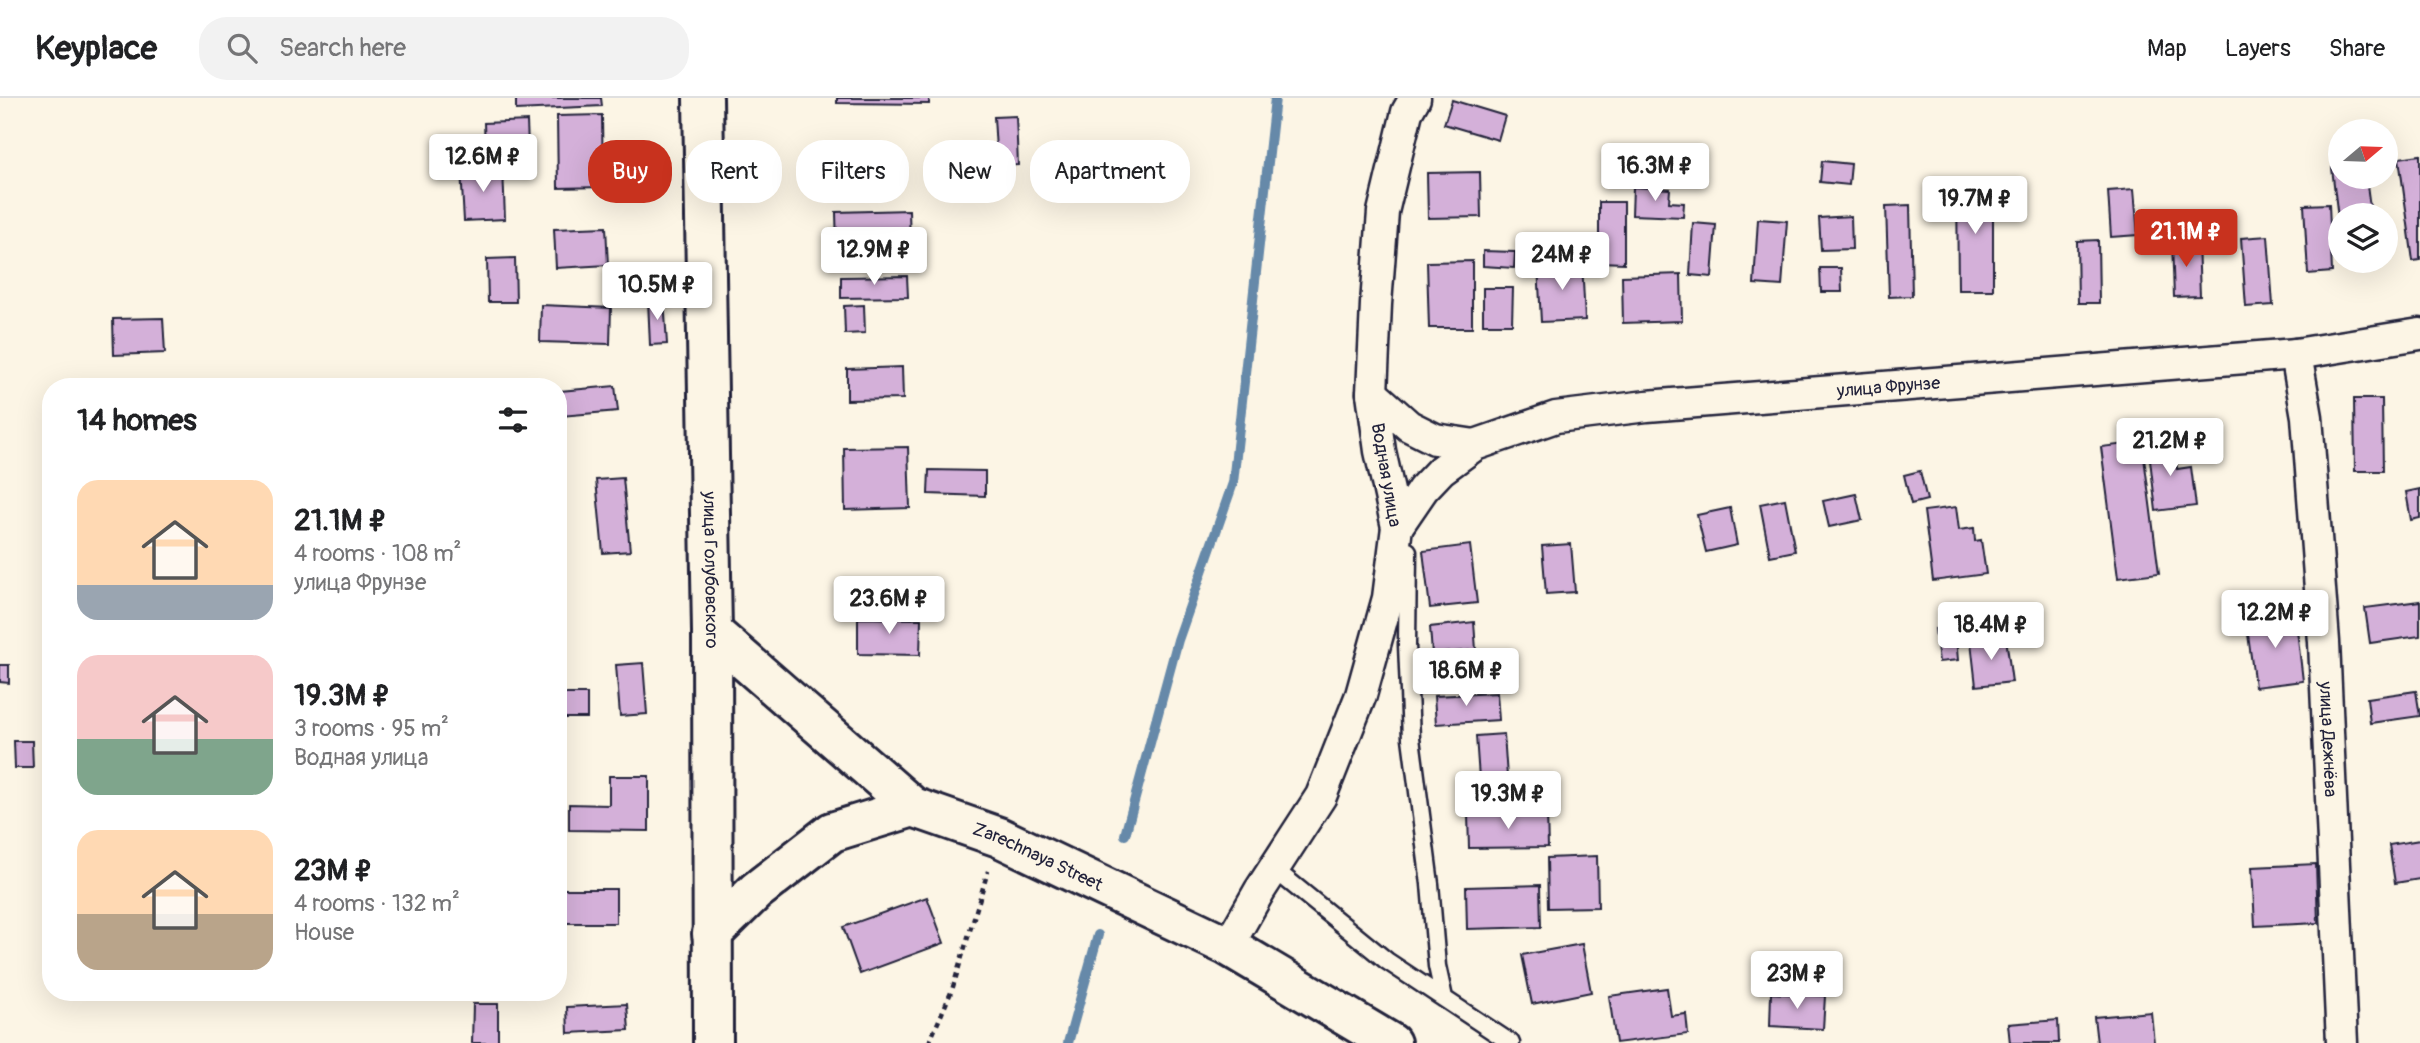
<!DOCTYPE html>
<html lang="en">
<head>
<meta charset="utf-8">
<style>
  body { margin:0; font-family:Pangolin,sans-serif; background:#f2f2f2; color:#202124; height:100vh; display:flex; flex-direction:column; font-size:26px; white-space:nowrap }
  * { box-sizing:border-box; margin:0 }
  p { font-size:23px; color:#757577 }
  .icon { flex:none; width:38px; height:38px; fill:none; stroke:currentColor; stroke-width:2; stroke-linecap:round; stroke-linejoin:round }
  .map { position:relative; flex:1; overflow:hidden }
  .panel { position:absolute; left:42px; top:280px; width:525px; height:623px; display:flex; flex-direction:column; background:#fff; border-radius:28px; box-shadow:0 7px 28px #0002 }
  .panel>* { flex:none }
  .banner { position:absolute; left:588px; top:42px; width:665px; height:63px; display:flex; gap:14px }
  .needle { width:46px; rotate:71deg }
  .buttons { position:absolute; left:2328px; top:21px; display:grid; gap:14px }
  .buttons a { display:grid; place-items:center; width:70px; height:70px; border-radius:50%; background:#fff; box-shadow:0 7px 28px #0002; font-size:35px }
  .price { position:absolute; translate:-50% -60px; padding:0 16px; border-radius:7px; background:#fff; color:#222; font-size:23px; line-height:46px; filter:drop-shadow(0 2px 4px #0008) }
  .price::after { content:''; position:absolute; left:50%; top:42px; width:21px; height:16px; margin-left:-10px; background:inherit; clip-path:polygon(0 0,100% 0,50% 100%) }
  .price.current { background:#c8321e; color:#fff }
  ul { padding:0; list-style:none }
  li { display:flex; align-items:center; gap:21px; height:175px; padding:0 35px }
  li span { display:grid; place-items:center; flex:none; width:196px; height:140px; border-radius:21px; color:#555 }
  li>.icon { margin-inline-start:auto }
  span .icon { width:84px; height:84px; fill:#fffc; stroke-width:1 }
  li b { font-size:30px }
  h2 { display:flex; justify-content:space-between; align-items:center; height:84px; padding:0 35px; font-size:30px }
  .chip { padding:0 24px; border-radius:28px; background:#fff; box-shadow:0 7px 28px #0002; font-size:24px; line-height:63px }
  .chip.current { background:#c8321e; color:#fff }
  header { display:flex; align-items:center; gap:42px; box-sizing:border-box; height:98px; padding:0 35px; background:#fff; border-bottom:2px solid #e0e0e0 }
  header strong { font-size:33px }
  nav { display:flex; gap:38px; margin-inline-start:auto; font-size:24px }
  .search { width:490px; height:63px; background:#f2f2f2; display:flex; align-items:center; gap:18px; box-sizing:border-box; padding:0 24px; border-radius:28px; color:#757577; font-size:26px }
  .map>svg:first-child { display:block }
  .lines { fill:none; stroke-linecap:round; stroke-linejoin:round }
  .stream { stroke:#6689a9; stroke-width:10 }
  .building { fill:#d4b0d9; stroke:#22223b; stroke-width:2 }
  .lane-casing { stroke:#22223b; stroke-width:21 }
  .street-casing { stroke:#22223b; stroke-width:35 }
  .secondary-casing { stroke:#22223b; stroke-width:44 }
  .path { stroke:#22223b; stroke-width:4.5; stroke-dasharray:5 5; stroke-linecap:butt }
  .lane { stroke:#fcf5e5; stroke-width:16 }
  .street { stroke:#fcf5e5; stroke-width:30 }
  .secondary { stroke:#fcf5e5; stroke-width:38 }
  .labels { text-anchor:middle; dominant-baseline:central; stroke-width:6; stroke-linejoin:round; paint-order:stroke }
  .street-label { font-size:18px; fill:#22223b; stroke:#fcf5e5 }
</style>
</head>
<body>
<header>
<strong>Keyplace</strong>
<div class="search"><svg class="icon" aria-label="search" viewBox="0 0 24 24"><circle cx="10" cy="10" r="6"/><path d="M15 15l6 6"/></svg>Search here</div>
<nav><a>Map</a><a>Layers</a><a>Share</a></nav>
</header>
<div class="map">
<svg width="2420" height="945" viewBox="0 0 2420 945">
  <rect width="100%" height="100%" fill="#fcf5e5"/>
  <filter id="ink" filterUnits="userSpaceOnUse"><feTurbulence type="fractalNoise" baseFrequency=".0143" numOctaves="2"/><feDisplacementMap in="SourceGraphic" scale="14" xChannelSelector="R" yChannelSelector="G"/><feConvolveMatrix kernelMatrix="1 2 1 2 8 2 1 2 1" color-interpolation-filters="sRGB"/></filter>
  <g filter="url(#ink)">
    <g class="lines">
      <path class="stream" d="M1125 737 1178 542 1233 385 1275 0
        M1068 945 1098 837"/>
    </g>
    <path class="building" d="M516 0H601L602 8 516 12Z
      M837 0H929V6L837 5Z
      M1452 2 1505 18 1498 42 1444 26Z
      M602 17 603 89 558 90 557 18Z
      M1016 18 1018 67 997 68 994 19Z
      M527 23 528 48 485 51 484 25Z
      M2420 57V162L2413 163 2399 60Z
      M892 61 893 90 837 93 835 64Z
      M1822 63 1851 66 1849 87 1820 84Z
      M2340 69V79H2366L2371 117H2340V137L2332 70Z
      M503 70 505 121 464 123 461 71Z
      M1480 74 1481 119 1428 120 1427 75Z
      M1957 85H1993V192H1958Z
      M1633 89 1670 91 1669 104 1684 105 1683 119 1632 117Z
      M2134 91 2138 137 2111 139 2108 93Z
      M1599 104H1624V165L1599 164Z
      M2329 106 2332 174 2308 176 2304 107Z
      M1910 107 1912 198 1889 199 1886 108Z
      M909 112 910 147 837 149 836 114Z
      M1851 118 1852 151 1821 152 1819 120Z
      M1758 121 1787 123 1782 188 1754 186Z
      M1693 125 1716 127 1712 179 1690 177Z
      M606 129 608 167 556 170 554 131Z
      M2268 138 2273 207 2246 209 2241 140Z
      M2098 142 2099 205H2078L2077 143Z
      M2198 143 2200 198 2174 199 2172 144Z
      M1483 153 1515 154 1514 170 1483 168Z
      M515 160 516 204H488L487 161Z
      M1472 163V230H1429L1427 164Z
      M2343 163H2376L2377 165 2343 169Z
      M1582 164 1585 222 1541 224 1538 167Z
      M1820 170H1841L1842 194H1821Z
      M1681 176 1682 223 1623 225 1622 178Z
      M907 178 908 199 841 200V179Z
      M1483 190H1513L1512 226H1483Z
      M664 201 667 246 650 247 648 202Z
      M541 207 611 210 610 246 540 244Z
      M864 207 865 235 845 236 844 208Z
      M163 220 165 255 114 257 113 221Z
      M902 269 903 301 847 302V271Z
      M615 288 618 313 561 318 560 293Z
      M2354 301H2382L2383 373H2355Z
      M2174 341 2177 371 2191 369 2196 408 2156 413 2148 344Z
      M2142 344 2159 475 2118 480 2101 349Z
      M908 349 910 410 845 412 844 350Z
      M929 372 985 373V398L928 396Z
      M1920 373 1927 402 1911 406 1904 377Z
      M623 380 630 453 603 455 596 382Z
      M2420 391V420L2411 422 2406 394Z
      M1856 396 1862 422 1829 429 1823 403Z
      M1785 401 1795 453 1770 458 1760 406Z
      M1956 409 1959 432 1974 430 1975 443 1981 442 1986 476 1933 483 1924 413Z
      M1730 410 1737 447 1706 454 1697 417Z
      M1571 446 1575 494 1546 496 1542 448Z
      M1470 447 1477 505 1430 510 1423 453Z
      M2420 503V538L2370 545 2365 510Z
      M2295 515 2303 583 2255 589 2246 521Z
      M858 520 921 521 920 557 858 556Z
      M1474 524 1476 552 1432 556 1430 529Z
      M1955 529 1958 562 1939 564 1935 531Z
      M2006 540 2012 584 1976 588 1971 544Z
      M643 565 647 616 620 618 616 567Z
      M0 567H9V585L0 584Z
      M2416 593 2420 618 2370 625 2367 600Z
      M1497 595 1499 622 1436 626 1434 598Z
      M558 596H587V620H558Z
      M1504 636 1507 679 1479 680 1476 638Z
      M14 643H32L33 670H15Z
      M609 678H649V733L569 732V706L609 707Z
      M1547 716 1548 749 1469 750 1468 717Z
      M2420 742V781L2395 785 2389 747Z
      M1597 758 1598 809 1548 810 1547 760Z
      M2316 766 2318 825 2255 828 2252 769Z
      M1540 787 1541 829 1467 831 1466 789Z
      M558 791H616V825H558Z
      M927 799 944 845 860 876 843 829Z
      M1582 846 1591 894 1532 906 1522 857Z
      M1667 890 1671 918 1686 916 1688 936 1616 945 1609 898Z
      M411 894H446L445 900 411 898Z
      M1771 895 1825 898 1823 931 1770 928Z
      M473 906H498V945H472Z
      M627 906 629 932 568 935 567 909Z
      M2151 914 2154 945H2097L2094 919Z
      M2058 922 2059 945H2010L2008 926Z"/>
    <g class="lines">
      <g class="lane-casing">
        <path id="lane" d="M1408 453 1407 547 1411 640 1430 786 1437 868 1444 900
          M1274 771 1387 863 1511 945"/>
      </g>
      <g class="street-casing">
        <g id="street">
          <path id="s1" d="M2296 256 2307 319 2324 544 2342 945"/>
          <path d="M1372 295 1409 328 1435 341 1475 347"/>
          <path id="s2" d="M1397 429 1423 391 1441 372 1475 347 1556 319 1647 308 2296 256 2420 236"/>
          <path d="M1228 848 1260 792 1321 698 1361 597 1388 500 1397 429 1380 353 1372 295 1376 206 1383 114 1407 14 1415 0"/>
        </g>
      </g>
      <g class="secondary-casing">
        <g id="secondary">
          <path id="s3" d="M703 0 712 534 713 945"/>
          <path id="s4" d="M712 534 913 709 999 739 1228 848 1391 945"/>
          <path d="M712 836 756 793 832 734 913 709"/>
        </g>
      </g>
      <path class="path" d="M929 945 952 892 988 773"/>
      <use href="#lane" class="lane"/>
      <use href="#street" class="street"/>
      <use href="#secondary" class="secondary"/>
    </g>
  </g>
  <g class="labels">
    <g class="street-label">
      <text stroke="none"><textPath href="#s2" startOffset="534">улица Фрунзе</textPath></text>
      <text transform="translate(1386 377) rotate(80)">Водная улица</text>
      <text stroke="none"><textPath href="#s3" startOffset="472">улица Голубовского</textPath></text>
      <text stroke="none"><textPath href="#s1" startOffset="387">улица Дежнёва</textPath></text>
      <text stroke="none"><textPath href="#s4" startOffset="401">Zarechnaya Street</textPath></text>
    </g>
  </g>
</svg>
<div class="buttons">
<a><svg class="needle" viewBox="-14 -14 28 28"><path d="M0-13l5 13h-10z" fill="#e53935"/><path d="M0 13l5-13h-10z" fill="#757577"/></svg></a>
<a><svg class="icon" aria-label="layers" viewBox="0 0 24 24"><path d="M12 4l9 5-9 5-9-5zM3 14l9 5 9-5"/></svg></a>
</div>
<b class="price" style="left:483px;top:96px">12.6M ₽</b>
<b class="price" style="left:1655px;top:105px">16.3M ₽</b>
<b class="price" style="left:1975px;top:138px">19.7M ₽</b>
<b class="price current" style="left:2186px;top:171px">21.1M ₽</b>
<b class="price" style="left:874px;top:189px">12.9M ₽</b>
<b class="price" style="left:1562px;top:194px">24M ₽</b>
<b class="price" style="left:657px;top:224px">10.5M ₽</b>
<b class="price" style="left:2170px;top:380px">21.2M ₽</b>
<b class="price" style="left:889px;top:538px">23.6M ₽</b>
<b class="price" style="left:2275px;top:552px">12.2M ₽</b>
<b class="price" style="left:1991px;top:564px">18.4M ₽</b>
<b class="price" style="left:1466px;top:610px">18.6M ₽</b>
<b class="price" style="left:1508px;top:733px">19.3M ₽</b>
<b class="price" style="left:1797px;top:913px">23M ₽</b>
<div class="banner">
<a class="chip current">Buy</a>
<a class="chip">Rent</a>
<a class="chip">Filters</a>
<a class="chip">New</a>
<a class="chip">Apartment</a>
</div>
<section class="panel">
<h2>14 homes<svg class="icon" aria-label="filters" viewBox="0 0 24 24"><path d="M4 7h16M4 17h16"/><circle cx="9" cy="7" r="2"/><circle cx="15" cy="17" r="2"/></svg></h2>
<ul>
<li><span style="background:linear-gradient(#ffd9b3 75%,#9aa5b1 0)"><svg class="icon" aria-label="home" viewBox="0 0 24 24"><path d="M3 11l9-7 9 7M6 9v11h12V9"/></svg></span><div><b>21.1M ₽</b><p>4 rooms · 108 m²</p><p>улица Фрунзе</p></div></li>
<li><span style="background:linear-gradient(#f6c9c9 60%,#7fa58c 0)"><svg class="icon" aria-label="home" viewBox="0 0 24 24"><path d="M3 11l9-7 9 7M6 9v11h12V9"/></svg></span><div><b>19.3M ₽</b><p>3 rooms · 95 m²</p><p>Водная улица</p></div></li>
<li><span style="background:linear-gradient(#ffd9b3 60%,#b9a48a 0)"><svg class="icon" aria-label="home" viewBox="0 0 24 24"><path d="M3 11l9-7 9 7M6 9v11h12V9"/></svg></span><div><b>23M ₽</b><p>4 rooms · 132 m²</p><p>House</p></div></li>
</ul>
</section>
</div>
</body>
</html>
